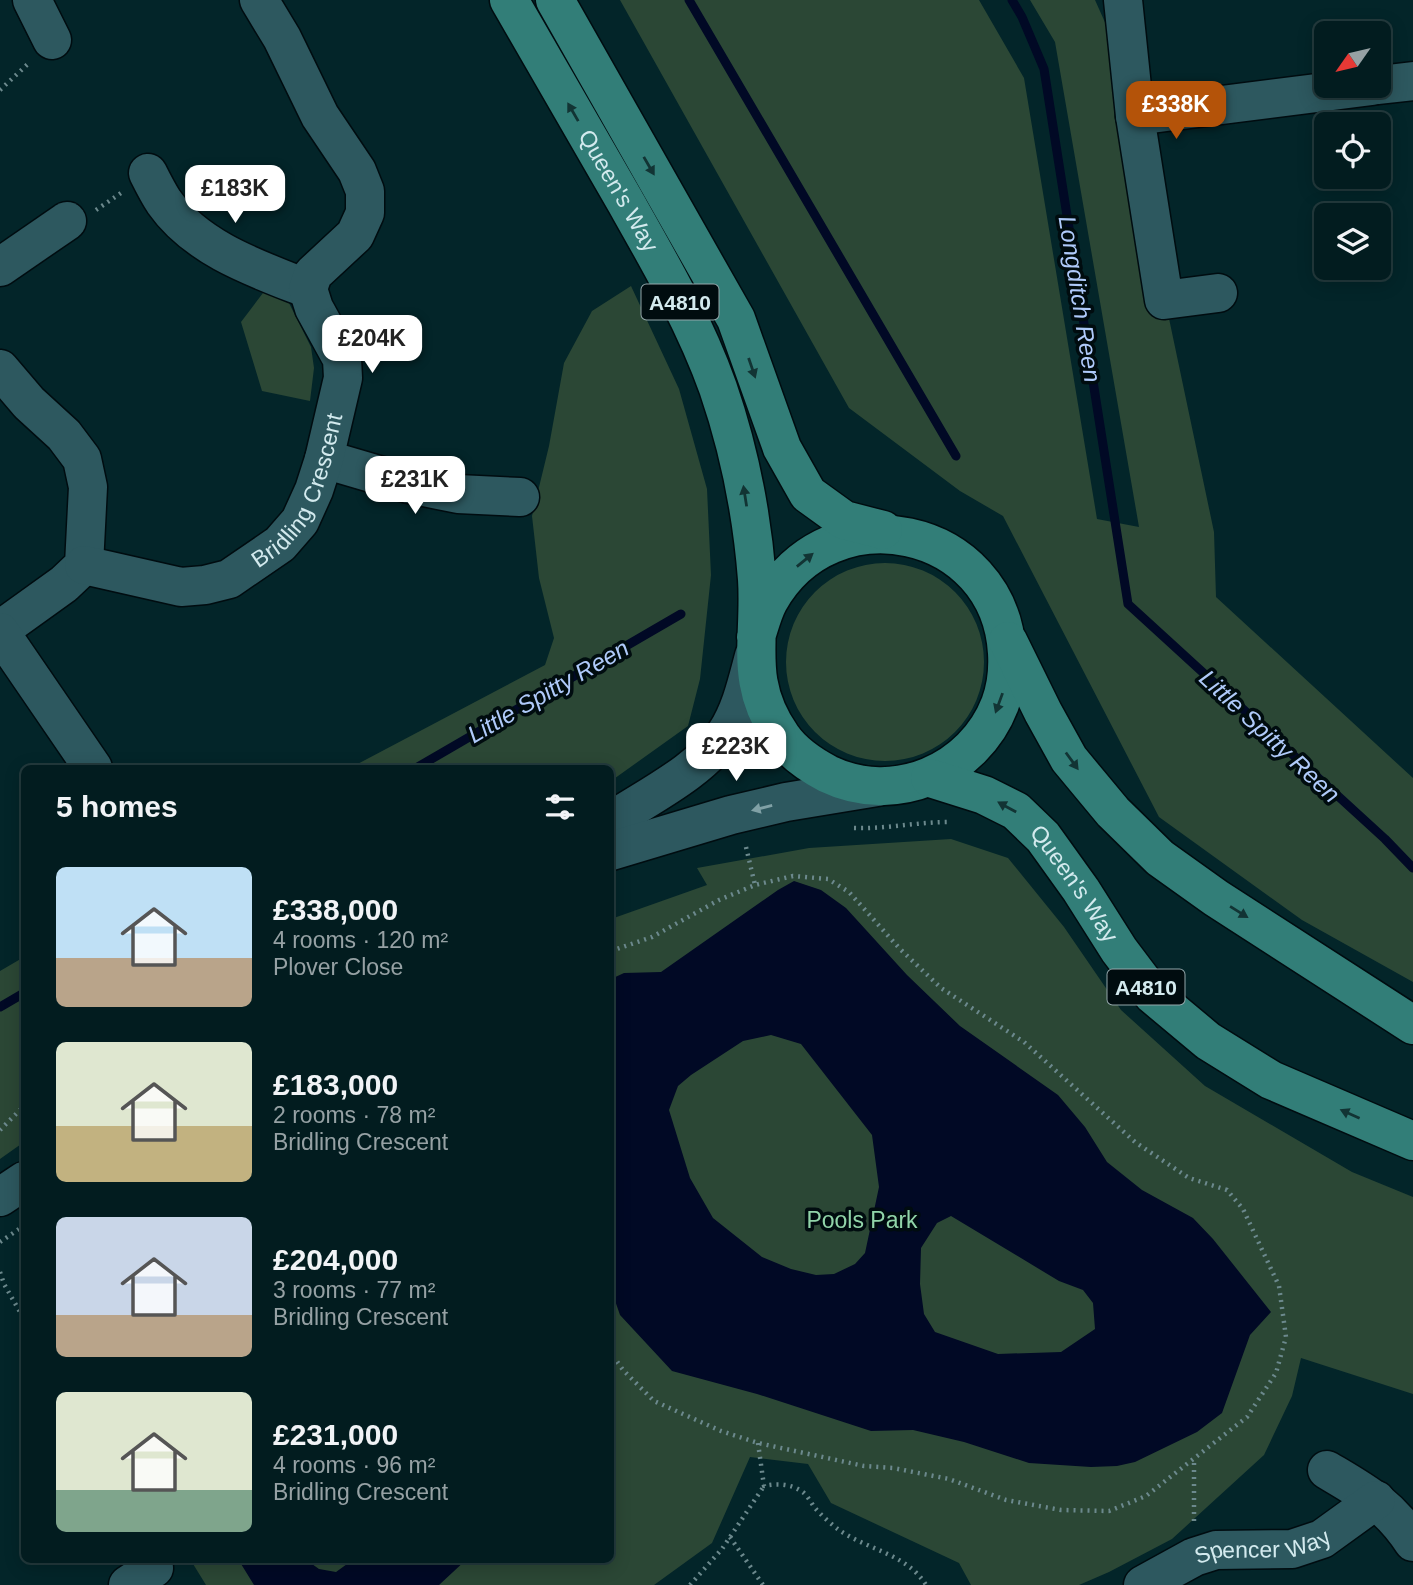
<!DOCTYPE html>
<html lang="en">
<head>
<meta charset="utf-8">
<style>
  body { margin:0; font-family:Helvetica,sans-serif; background:#0c2528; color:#f1f3f6; height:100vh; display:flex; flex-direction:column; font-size:26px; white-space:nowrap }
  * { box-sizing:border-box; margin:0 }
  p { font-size:23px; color:#96a1a4 }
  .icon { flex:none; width:38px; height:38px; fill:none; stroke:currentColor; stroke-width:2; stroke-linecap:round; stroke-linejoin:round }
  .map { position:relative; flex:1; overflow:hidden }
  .side { position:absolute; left:21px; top:765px; width:593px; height:798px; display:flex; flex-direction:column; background:#021c1f; border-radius:10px; box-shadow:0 4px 18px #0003,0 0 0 2px #233a3d }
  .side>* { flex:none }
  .needle { width:46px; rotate:236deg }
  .fabs { position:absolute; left:1314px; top:21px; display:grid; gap:14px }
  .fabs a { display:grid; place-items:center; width:77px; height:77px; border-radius:10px; background:#021c1f; box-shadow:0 4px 18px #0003,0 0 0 2px #233a3d; font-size:35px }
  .price { position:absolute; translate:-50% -60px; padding:0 16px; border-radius:14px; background:#fff; color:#222; font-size:23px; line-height:46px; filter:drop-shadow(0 2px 4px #0008) }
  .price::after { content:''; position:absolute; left:50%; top:42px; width:21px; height:16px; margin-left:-10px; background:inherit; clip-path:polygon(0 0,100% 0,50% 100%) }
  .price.on { background:#b45309; color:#fff }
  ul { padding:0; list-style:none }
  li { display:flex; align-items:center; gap:21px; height:175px; padding:0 35px }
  li span { display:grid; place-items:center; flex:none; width:196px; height:140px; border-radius:10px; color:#555 }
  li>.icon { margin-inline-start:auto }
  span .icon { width:84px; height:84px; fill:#fffc; stroke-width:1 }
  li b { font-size:30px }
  h2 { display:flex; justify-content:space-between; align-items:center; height:84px; padding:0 35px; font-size:30px }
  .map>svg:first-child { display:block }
  .green { fill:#2b4735 }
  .water { fill:#010925; fill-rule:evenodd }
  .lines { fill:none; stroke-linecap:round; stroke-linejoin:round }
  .stream { stroke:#010925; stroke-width:9 }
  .minor-casing { stroke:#000c10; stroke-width:41 }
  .major-casing { stroke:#000c10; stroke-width:41 }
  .path { stroke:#6c898d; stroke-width:4.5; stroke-dasharray:2 5; stroke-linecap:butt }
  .minor { stroke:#2d585f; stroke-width:38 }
  .major { stroke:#327e78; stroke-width:38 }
  .oneway { fill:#123434 }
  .oneway2 { fill:#80a1a6 }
  .labels { text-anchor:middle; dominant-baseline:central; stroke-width:7; stroke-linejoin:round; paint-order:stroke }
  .shield { fill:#000c0f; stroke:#94a7ab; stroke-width:2 }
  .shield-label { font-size:21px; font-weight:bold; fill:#d3eaee }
  .street-label { font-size:23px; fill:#d3eaee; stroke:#000c0f }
  .park-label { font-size:23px; fill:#91d5a9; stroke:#000c0f }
  .water-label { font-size:24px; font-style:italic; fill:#afcafa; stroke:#000c0f }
</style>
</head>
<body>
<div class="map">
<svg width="1413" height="1585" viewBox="0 0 1413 1585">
  <rect width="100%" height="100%" fill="#032529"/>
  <path class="green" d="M620 0H979L1024 78 1097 519 1139 527 1055 42 1030 0H1095L1108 29 1214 532 1216 597 1413 778V982L1302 920 1159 817 1003 516 960 491 849 408Z
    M631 286 679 389 707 489 711 575 700 679 688 726 611 781V768H350L545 665 554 638 539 578 532 516 549 446 564 363 592 311Z
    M266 289 286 297 311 347 314 368 310 401 262 391 241 322Z
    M786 662a99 99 0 1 1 198 0a99 99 0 1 1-198 0Z
    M951 839 1008 858 1064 927 1121 1010 1205 1086 1352 1172 1413 1197V1394L1301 1358 1292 1396 1264 1455 1172 1539 1109 1572 1079 1585H971L959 1563 831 1503 808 1464 750 1457 712 1543 654 1585H206L190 1559H611V919L707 885 697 868 809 848Z
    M24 957V1142L0 1159V971Z"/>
  <path class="water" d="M794 881 821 890 846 908 907 975 960 1026 1058 1095 1085 1127 1107 1162 1142 1190 1193 1218 1213 1239 1271 1312 1250 1335 1222 1413 1197 1432 1135 1462 1117 1466 1091 1467 1029 1463 964 1442 913 1430 871 1431 757 1394 672 1371 620 1315 611 1289V979L624 973 661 972 778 890ZM771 1035 801 1044 872 1135 879 1187 865 1253 855 1264 834 1274 816 1275 791 1269 762 1257 713 1218 690 1178 669 1110 678 1086 691 1075 743 1041ZM951 1216 1059 1281 1083 1290 1093 1303 1095 1329 1061 1352 998 1354 935 1332 924 1314 920 1284 921 1248 937 1223Z
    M238 1559H305L319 1569 336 1572 354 1559H467L439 1585H254Z"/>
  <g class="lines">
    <path class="stream" d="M689 0 956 456
      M1012 0 1022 17 1044 69 1128 604 1385 839 1413 868
      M416 768 681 614
      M0 1007 24 993"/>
    <g class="minor-casing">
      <g id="minor">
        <path d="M32 0 52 40"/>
        <path d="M1123 0 1135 116 1372 86"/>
        <path d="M1379 85 1413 81"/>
        <path d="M1135 116 1164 300 1218 293"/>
        <path d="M148 173C153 183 158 193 164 202 197 249 257 269 308 289"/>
        <path d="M0 267 67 221"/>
        <path d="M0 369 29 403 64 435 82 459 88 487 84 565 64 584 0 630"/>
        <path d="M324 459 409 484 458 494 520 497"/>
        <path id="s1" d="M84 565 181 587 205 585 229 579 280 544 300 521 314 490 324 459 343 378 342 359 314 308 308 289 313 274 355 235 365 213V191L357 171 320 116 282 38 259 0"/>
        <path d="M0 632 93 768"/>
        <path d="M611 821C649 796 701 771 726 733 741 710 747 682 754 656"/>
        <path d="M611 851 731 815 786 802 877 787"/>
        <path d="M0 1197 24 1181"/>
        <path d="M1327 1470C1364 1492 1389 1505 1413 1542"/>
        <path d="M128 1585 154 1568"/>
        <path id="s2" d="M1143 1585 1194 1557 1216 1550 1292 1549 1322 1539 1376 1500"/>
      </g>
    </g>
    <g class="major-casing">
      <g id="major">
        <path id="s3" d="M509 0C547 67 586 134 625 201 659 261 695 323 718 388 739 449 752 515 757 579 761 640 743 682 782 737 793 753 811 765 828 774 894 806 974 772 1000 704 1006 688 1008 670 1007 653 1000 525 831 490 769 601 763 612 760 625 756 637"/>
        <path d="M555 0 736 319 782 448 808 494 844 520 883 530"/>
        <path d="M1008 641 1043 712 1069 759 1113 812 1160 858 1216 898 1413 1025"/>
        <path id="s4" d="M930 778 984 795 1016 811 1043 837 1081 890 1119 950 1153 995 1208 1041 1271 1080 1413 1141"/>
      </g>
    </g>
    <path class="path" d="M0 90 30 62
      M96 210 121 193
      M854 828C887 829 917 822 950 822
      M746 847 755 885
      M611 951 652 937 719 900 755 885 793 876 828 879 849 892 900 949 941 988 1024 1042 1135 1142 1189 1178 1227 1190 1243 1209 1279 1286 1286 1337 1276 1373 1247 1417 1146 1496 1109 1511 1061 1510 1006 1500 949 1479 893 1468 864 1466 758 1443 721 1431 654 1401 623 1370 611 1353
      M0 1130 24 1106
      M0 1242 22 1227
      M0 1272 4 1284 24 1319
      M758 1443 764 1486C776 1483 791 1484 801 1491 807 1494 811 1503 815 1508 822 1516 831 1524 839 1530 868 1550 907 1554 926 1585
      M1194 1521V1460
      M730 1537 763 1585
      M690 1585 722 1549 764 1486"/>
    <use href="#minor" class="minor"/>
    <use href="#major" class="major"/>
  </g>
  <defs><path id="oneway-solid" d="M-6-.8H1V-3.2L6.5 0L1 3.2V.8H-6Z" transform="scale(1.75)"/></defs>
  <g class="oneway">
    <use href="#oneway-solid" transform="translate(573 112) rotate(-120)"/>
    <use href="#oneway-solid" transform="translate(649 166) rotate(60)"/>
    <use href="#oneway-solid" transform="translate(752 368) rotate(71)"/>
    <use href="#oneway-solid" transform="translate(745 496) rotate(-99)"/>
    <use href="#oneway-solid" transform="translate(805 560) rotate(-39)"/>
    <use href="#oneway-solid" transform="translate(999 703) rotate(110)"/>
    <use href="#oneway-solid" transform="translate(1072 761) rotate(54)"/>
    <use href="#oneway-solid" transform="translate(1007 807) rotate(-151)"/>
    <use href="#oneway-solid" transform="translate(1239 912) rotate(32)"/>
    <use href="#oneway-solid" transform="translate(1350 1114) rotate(-156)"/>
  </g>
  <use class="oneway2" href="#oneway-solid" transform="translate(762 808) rotate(166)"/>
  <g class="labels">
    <g class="shield">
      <rect x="641.5" y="284.5" width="77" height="35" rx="5"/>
      <rect x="1107.5" y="969.5" width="77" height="35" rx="5"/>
    </g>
    <g class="shield-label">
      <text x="680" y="302">A4810</text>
      <text x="1146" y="987">A4810</text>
    </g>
    <g class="street-label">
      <text stroke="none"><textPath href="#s3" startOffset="220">Queen's Way</textPath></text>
      <text stroke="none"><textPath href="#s1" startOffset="266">Bridling Crescent</textPath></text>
      <text stroke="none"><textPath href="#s4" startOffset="186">Queen's Way</textPath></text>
      <text stroke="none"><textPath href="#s2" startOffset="128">Spencer Way</textPath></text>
    </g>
    <g class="park-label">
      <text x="862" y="1220">Pools Park</text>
    </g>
    <g class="water-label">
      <text transform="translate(1080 299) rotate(81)">Longditch Reen</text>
      <text transform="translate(548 691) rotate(-30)">Little Spitty Reen</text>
      <text transform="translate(1270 736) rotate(43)">Little Spitty Reen</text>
    </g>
  </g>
</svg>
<div class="fabs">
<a><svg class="needle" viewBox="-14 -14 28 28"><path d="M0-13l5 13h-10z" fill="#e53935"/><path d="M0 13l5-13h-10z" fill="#96a1a4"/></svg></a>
<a><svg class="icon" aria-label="locate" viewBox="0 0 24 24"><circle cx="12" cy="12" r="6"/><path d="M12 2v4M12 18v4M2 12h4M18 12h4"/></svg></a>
<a><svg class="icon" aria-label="layers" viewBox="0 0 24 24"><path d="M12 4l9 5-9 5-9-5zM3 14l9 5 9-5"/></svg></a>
</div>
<b class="price on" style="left:1176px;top:141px">£338K</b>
<b class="price" style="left:235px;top:225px">£183K</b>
<b class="price" style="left:372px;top:375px">£204K</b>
<b class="price" style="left:415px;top:516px">£231K</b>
<b class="price" style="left:736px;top:783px">£223K</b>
<section class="side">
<h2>5 homes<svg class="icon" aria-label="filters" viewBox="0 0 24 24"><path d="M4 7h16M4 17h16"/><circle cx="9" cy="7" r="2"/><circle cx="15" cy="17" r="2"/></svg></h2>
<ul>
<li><span style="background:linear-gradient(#bfe0f5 65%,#b9a48a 0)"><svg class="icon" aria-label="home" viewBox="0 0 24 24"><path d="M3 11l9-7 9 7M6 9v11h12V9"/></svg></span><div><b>£338,000</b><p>4 rooms · 120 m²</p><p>Plover Close</p></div></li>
<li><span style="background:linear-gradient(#dfe7d0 60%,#c2b280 0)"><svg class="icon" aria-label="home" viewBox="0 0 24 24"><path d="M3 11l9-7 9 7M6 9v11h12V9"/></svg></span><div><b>£183,000</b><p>2 rooms · 78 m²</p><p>Bridling Crescent</p></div></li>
<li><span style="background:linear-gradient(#c9d6e8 70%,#b9a48a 0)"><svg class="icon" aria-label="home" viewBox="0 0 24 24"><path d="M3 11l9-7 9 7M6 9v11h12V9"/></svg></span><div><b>£204,000</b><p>3 rooms · 77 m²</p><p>Bridling Crescent</p></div></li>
<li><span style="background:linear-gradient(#dfe7d0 70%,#7fa58c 0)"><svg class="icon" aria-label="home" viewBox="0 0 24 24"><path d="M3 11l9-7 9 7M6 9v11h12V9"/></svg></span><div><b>£231,000</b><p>4 rooms · 96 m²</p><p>Bridling Crescent</p></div></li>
</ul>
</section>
</div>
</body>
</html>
